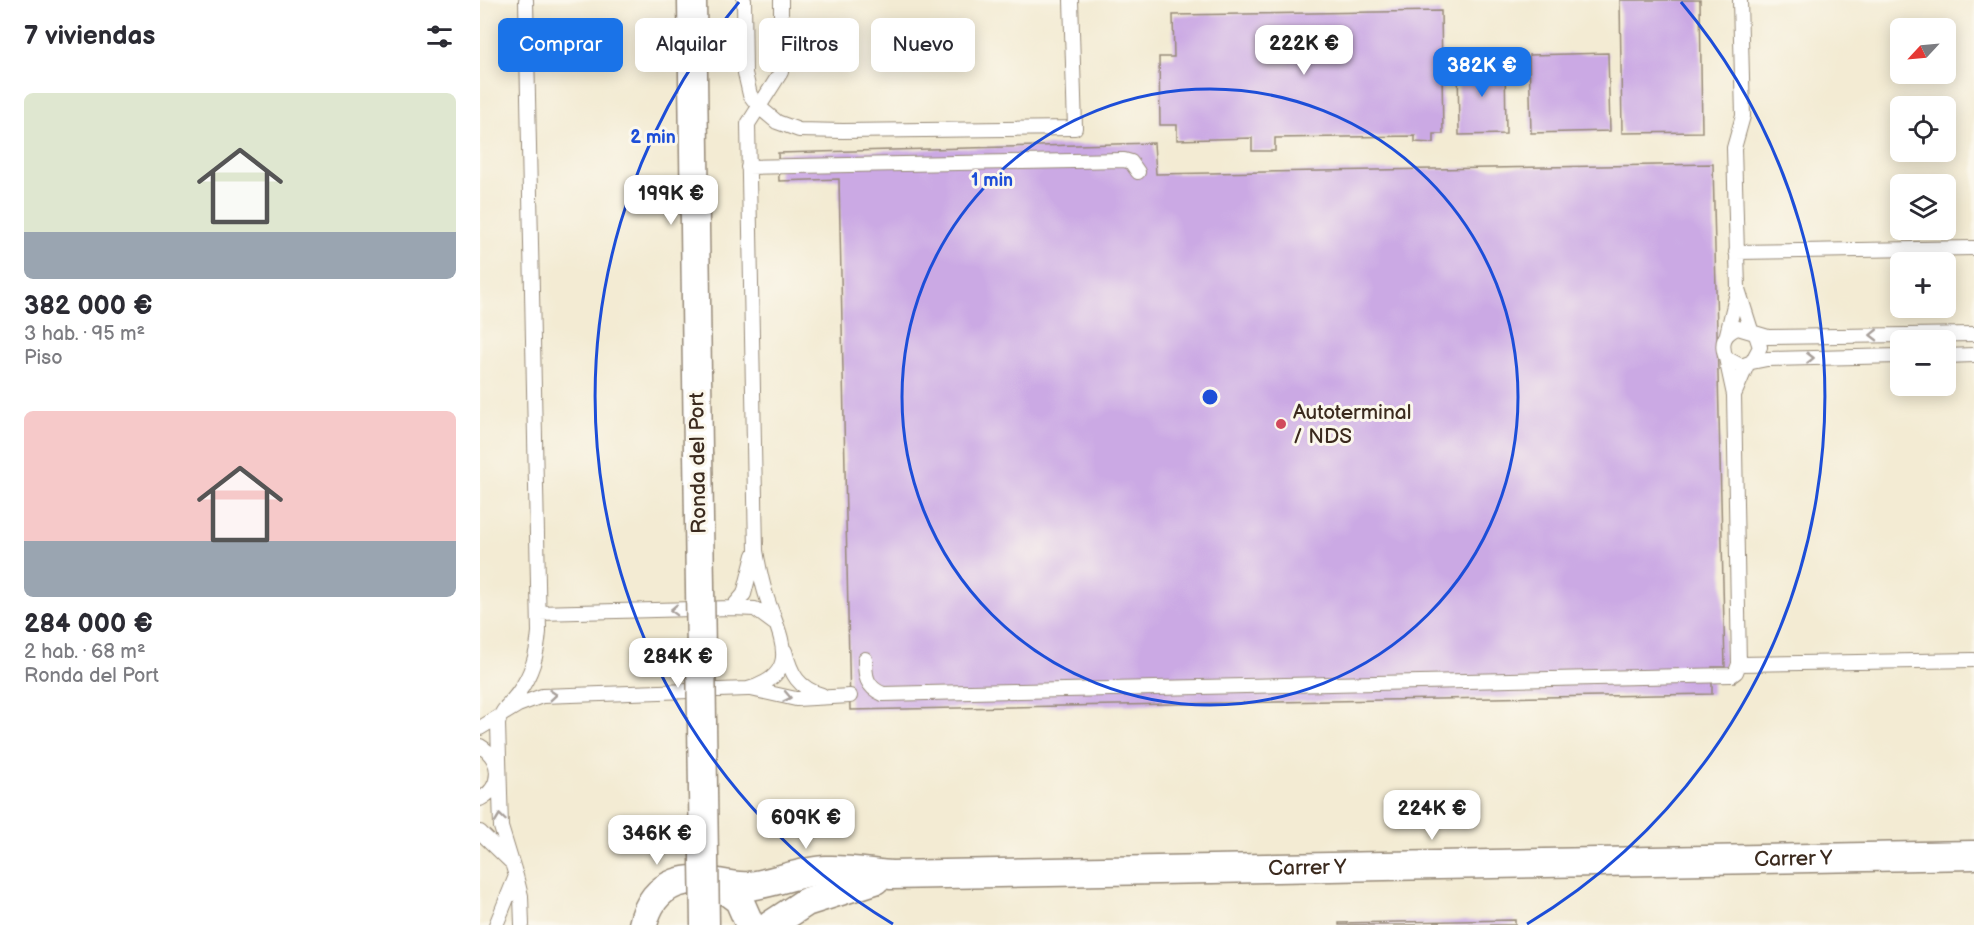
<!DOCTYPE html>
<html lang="es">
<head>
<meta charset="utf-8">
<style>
  body { margin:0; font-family:"Balsamiq Sans",sans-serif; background:#f2f2f3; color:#2b2b33; height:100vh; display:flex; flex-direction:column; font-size:22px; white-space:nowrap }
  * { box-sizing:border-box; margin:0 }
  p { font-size:20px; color:#7c7c81 }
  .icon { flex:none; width:33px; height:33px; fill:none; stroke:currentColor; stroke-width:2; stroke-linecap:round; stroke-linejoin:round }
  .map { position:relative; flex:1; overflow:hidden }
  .sheet { display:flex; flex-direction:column; background:#fff; width:480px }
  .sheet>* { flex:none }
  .hud { position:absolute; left:18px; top:18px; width:570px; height:54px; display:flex; gap:12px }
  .needle { width:39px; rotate:244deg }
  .tools { position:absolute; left:1410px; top:18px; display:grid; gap:12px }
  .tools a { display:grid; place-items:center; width:66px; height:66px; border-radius:9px; background:#fff; box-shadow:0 3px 15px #0003; font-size:30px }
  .price { position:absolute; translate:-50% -51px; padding:0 14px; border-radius:12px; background:#fff; color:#222; font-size:20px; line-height:39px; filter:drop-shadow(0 2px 3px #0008) }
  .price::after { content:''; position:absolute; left:50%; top:36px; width:18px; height:14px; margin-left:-9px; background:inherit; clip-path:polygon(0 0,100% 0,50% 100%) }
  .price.on { background:#1a73e8; color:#fff }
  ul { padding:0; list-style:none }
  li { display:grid; align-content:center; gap:12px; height:318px; padding:0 24px }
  li span { display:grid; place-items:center; height:186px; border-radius:9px; color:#555 }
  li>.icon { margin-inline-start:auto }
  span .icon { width:108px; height:108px; fill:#fffc; stroke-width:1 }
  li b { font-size:26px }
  h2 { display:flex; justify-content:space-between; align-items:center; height:72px; padding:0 24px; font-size:26px }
  .pill { padding:0 21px; border-radius:9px; background:#fff; box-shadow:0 3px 15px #0003; font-size:21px; line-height:54px }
  .pill.on { background:#1a73e8; color:#fff }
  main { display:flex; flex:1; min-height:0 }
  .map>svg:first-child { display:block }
  .building { fill:#cba9e4 }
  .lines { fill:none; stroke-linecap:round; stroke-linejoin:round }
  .service-casing { stroke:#978a78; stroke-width:16 }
  .minor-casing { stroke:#978a78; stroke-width:31 }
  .service { stroke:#fff; stroke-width:14 }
  .minor { stroke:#fff; stroke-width:28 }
  .minor-bridge-casing { stroke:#978a78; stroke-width:31; stroke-linecap:butt }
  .minor-bridge { stroke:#fff; stroke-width:28 }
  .oneway { stroke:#a79f9a }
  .ring { fill:none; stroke:#1d4ed8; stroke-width:3 }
  .poi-dot { fill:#d1495b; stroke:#fbf7ec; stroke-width:2 }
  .labels { text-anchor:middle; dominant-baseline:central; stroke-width:6; stroke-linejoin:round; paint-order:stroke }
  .poi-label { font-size:21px; fill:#3b2a1e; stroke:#fbf7ec; text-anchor:start }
  .street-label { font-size:21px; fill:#3b2a1e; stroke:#fbf7ec }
  .centre { fill:#1d4ed8; stroke:#fbf7ec; stroke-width:3 }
  .ring-label { font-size:18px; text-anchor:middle; font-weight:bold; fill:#1d4ed8; stroke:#fbf7ec; stroke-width:6; stroke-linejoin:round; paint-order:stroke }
</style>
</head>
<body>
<main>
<section class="sheet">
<h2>7 viviendas<svg class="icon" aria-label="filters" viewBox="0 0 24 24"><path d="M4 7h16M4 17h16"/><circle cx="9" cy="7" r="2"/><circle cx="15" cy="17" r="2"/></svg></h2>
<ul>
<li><span style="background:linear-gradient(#dfe7d0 75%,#9aa5b1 0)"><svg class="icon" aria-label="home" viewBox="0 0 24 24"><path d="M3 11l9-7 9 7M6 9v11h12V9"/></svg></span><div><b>382 000 €</b><p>3 hab. · 95 m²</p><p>Piso</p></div></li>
<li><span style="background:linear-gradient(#f6c9c9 70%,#9aa5b1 0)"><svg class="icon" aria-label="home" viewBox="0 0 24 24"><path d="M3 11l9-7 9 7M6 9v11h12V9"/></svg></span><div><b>284 000 €</b><p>2 hab. · 68 m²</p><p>Ronda del Port</p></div></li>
</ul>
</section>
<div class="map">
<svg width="1494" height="925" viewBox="0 0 1494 925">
  <rect width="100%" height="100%" fill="#fbf7ec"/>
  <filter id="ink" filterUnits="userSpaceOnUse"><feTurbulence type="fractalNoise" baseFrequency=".0167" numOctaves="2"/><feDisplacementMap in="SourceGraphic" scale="12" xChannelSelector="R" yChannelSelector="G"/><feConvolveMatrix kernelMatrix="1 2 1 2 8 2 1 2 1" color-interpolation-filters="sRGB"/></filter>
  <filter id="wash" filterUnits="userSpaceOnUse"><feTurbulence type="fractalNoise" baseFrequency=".008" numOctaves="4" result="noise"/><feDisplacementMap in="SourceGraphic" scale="24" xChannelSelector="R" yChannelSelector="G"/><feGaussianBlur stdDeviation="1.35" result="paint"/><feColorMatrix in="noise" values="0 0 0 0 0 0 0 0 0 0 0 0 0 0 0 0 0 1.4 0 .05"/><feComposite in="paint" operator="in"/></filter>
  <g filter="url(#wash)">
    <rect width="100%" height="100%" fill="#f3ebd3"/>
    <g id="blocks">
      <path class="building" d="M1140 0H1220L1222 132 1142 133Z
        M961 11 963 134H954V143L935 142V136L795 138V151H772V138L697 140V125H680L679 57H694L693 15Z
        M1128 53 1130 131 1051 133 1049 55Z
        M1025 60 1026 134 979 135 978 61Z
        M674 143 676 174 1233 164 1245 667H1232V694L370 710 359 179 299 181 298 153Z
        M1035 920V925H859V923Z"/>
    </g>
  </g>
  <g filter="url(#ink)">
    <use href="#blocks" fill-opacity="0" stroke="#978a78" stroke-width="1.5"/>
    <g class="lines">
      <g class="service-casing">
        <path id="service" d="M264 0 265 73 270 95 279 107 297 122 319 130 363 131 595 128 591 0
          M268 167 644 160 651 162 658 172
          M1256 252 1494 248
          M1258 289 1254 148 1263 116 1260 0
          M1247 334 1258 289 1271 330
          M1276 335 1280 347 1272 362 1261 366 1246 358C1240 343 1244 333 1258 328L1288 337 1494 334
          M1466 356 1494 355
          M1246 358 1254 395 1267 365
          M1272 362 1287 359 1420 356
          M252 608 275 609 294 623
          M59 613 252 608 264 594 274 555
          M305 651C311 674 318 688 342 695
          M385 659C385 676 386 687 403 694L1252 675 1256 672 1259 664 1254 395
          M1259 664 1494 660
          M271 689 316 699 370 696
          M0 728 38 705 62 696 268 689C322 674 301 639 288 601 282 585 279 568 276 551L268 124 301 72V0
          M0 746C22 759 23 787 0 799
          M0 832 30 861
          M36 876 41 896 42 925
          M16 925 36 876 21 827 18 724C20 711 30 704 38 693 52 674 57 655 59 632L46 0"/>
      </g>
      <g class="minor-casing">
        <g id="minor">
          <path d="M212 0 218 452"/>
          <path d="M236 883 259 900 270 925"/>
          <path id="s1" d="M163 925C167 906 177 890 196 883 221 874 243 888 269 886 295 883 320 871 346 870 367 869 390 873 411 875L1494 855"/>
          <path d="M291 925 326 902 395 880"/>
        </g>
      </g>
      <use href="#service" class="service"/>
      <use href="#minor" class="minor"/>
      <g class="minor-bridge-casing">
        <path id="minor-bridge" d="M218 452 225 925"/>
      </g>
      <use href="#minor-bridge" class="minor-bridge"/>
    </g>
    <defs><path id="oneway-chevron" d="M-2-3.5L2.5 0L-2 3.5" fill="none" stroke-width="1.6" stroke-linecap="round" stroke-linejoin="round" transform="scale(1.5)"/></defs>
    <g class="oneway">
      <use href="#oneway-chevron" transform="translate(1394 335) rotate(179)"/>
      <use href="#oneway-chevron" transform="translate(1330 358) rotate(-1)"/>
      <use href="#oneway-chevron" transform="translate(194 610) rotate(178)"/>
      <use href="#oneway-chevron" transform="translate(73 695) rotate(-5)"/>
      <use href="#oneway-chevron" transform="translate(307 697) rotate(11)"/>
      <use href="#oneway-chevron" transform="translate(20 818) rotate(-98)"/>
    </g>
  </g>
  <g class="ring">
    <circle cx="730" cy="397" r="308"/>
    <path d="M413 924A615 615 0 0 1 259 2M1201 2A615 615 0 0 1 1047 924"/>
  </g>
  <circle class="poi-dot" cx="801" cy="424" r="6"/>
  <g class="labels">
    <g class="poi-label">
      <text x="813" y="412">Autoterminal<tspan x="813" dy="24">/ NDS</tspan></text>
    </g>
    <g class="street-label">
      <text transform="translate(218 463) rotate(-91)">Ronda del Port</text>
      <text stroke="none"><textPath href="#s1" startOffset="1176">Carrer Y</textPath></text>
      <text stroke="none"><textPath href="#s1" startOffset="690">Carrer Y</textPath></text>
    </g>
  </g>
  <circle cx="730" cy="397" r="9" class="centre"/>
  <g class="ring-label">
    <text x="173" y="143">2 min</text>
    <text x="512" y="186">1 min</text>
  </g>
</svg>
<div class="tools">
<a><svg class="needle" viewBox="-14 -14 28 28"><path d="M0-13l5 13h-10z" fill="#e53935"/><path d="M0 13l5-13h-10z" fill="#7c7c81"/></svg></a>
<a><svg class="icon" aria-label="locate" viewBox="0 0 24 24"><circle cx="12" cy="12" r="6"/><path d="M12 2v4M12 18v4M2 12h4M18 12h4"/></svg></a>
<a><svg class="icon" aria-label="layers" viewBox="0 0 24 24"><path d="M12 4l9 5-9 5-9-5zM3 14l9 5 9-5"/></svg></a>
<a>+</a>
<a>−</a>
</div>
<b class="price" style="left:824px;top:76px">222K €</b>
<b class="price on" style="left:1002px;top:98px">382K €</b>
<b class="price" style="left:191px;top:226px">199K €</b>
<b class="price" style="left:198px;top:689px">284K €</b>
<b class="price" style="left:952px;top:841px">224K €</b>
<b class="price" style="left:326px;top:850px">609K €</b>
<b class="price" style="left:177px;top:866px">346K €</b>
<div class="hud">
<a class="pill on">Comprar</a>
<a class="pill">Alquilar</a>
<a class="pill">Filtros</a>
<a class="pill">Nuevo</a>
</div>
</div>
</main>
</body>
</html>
